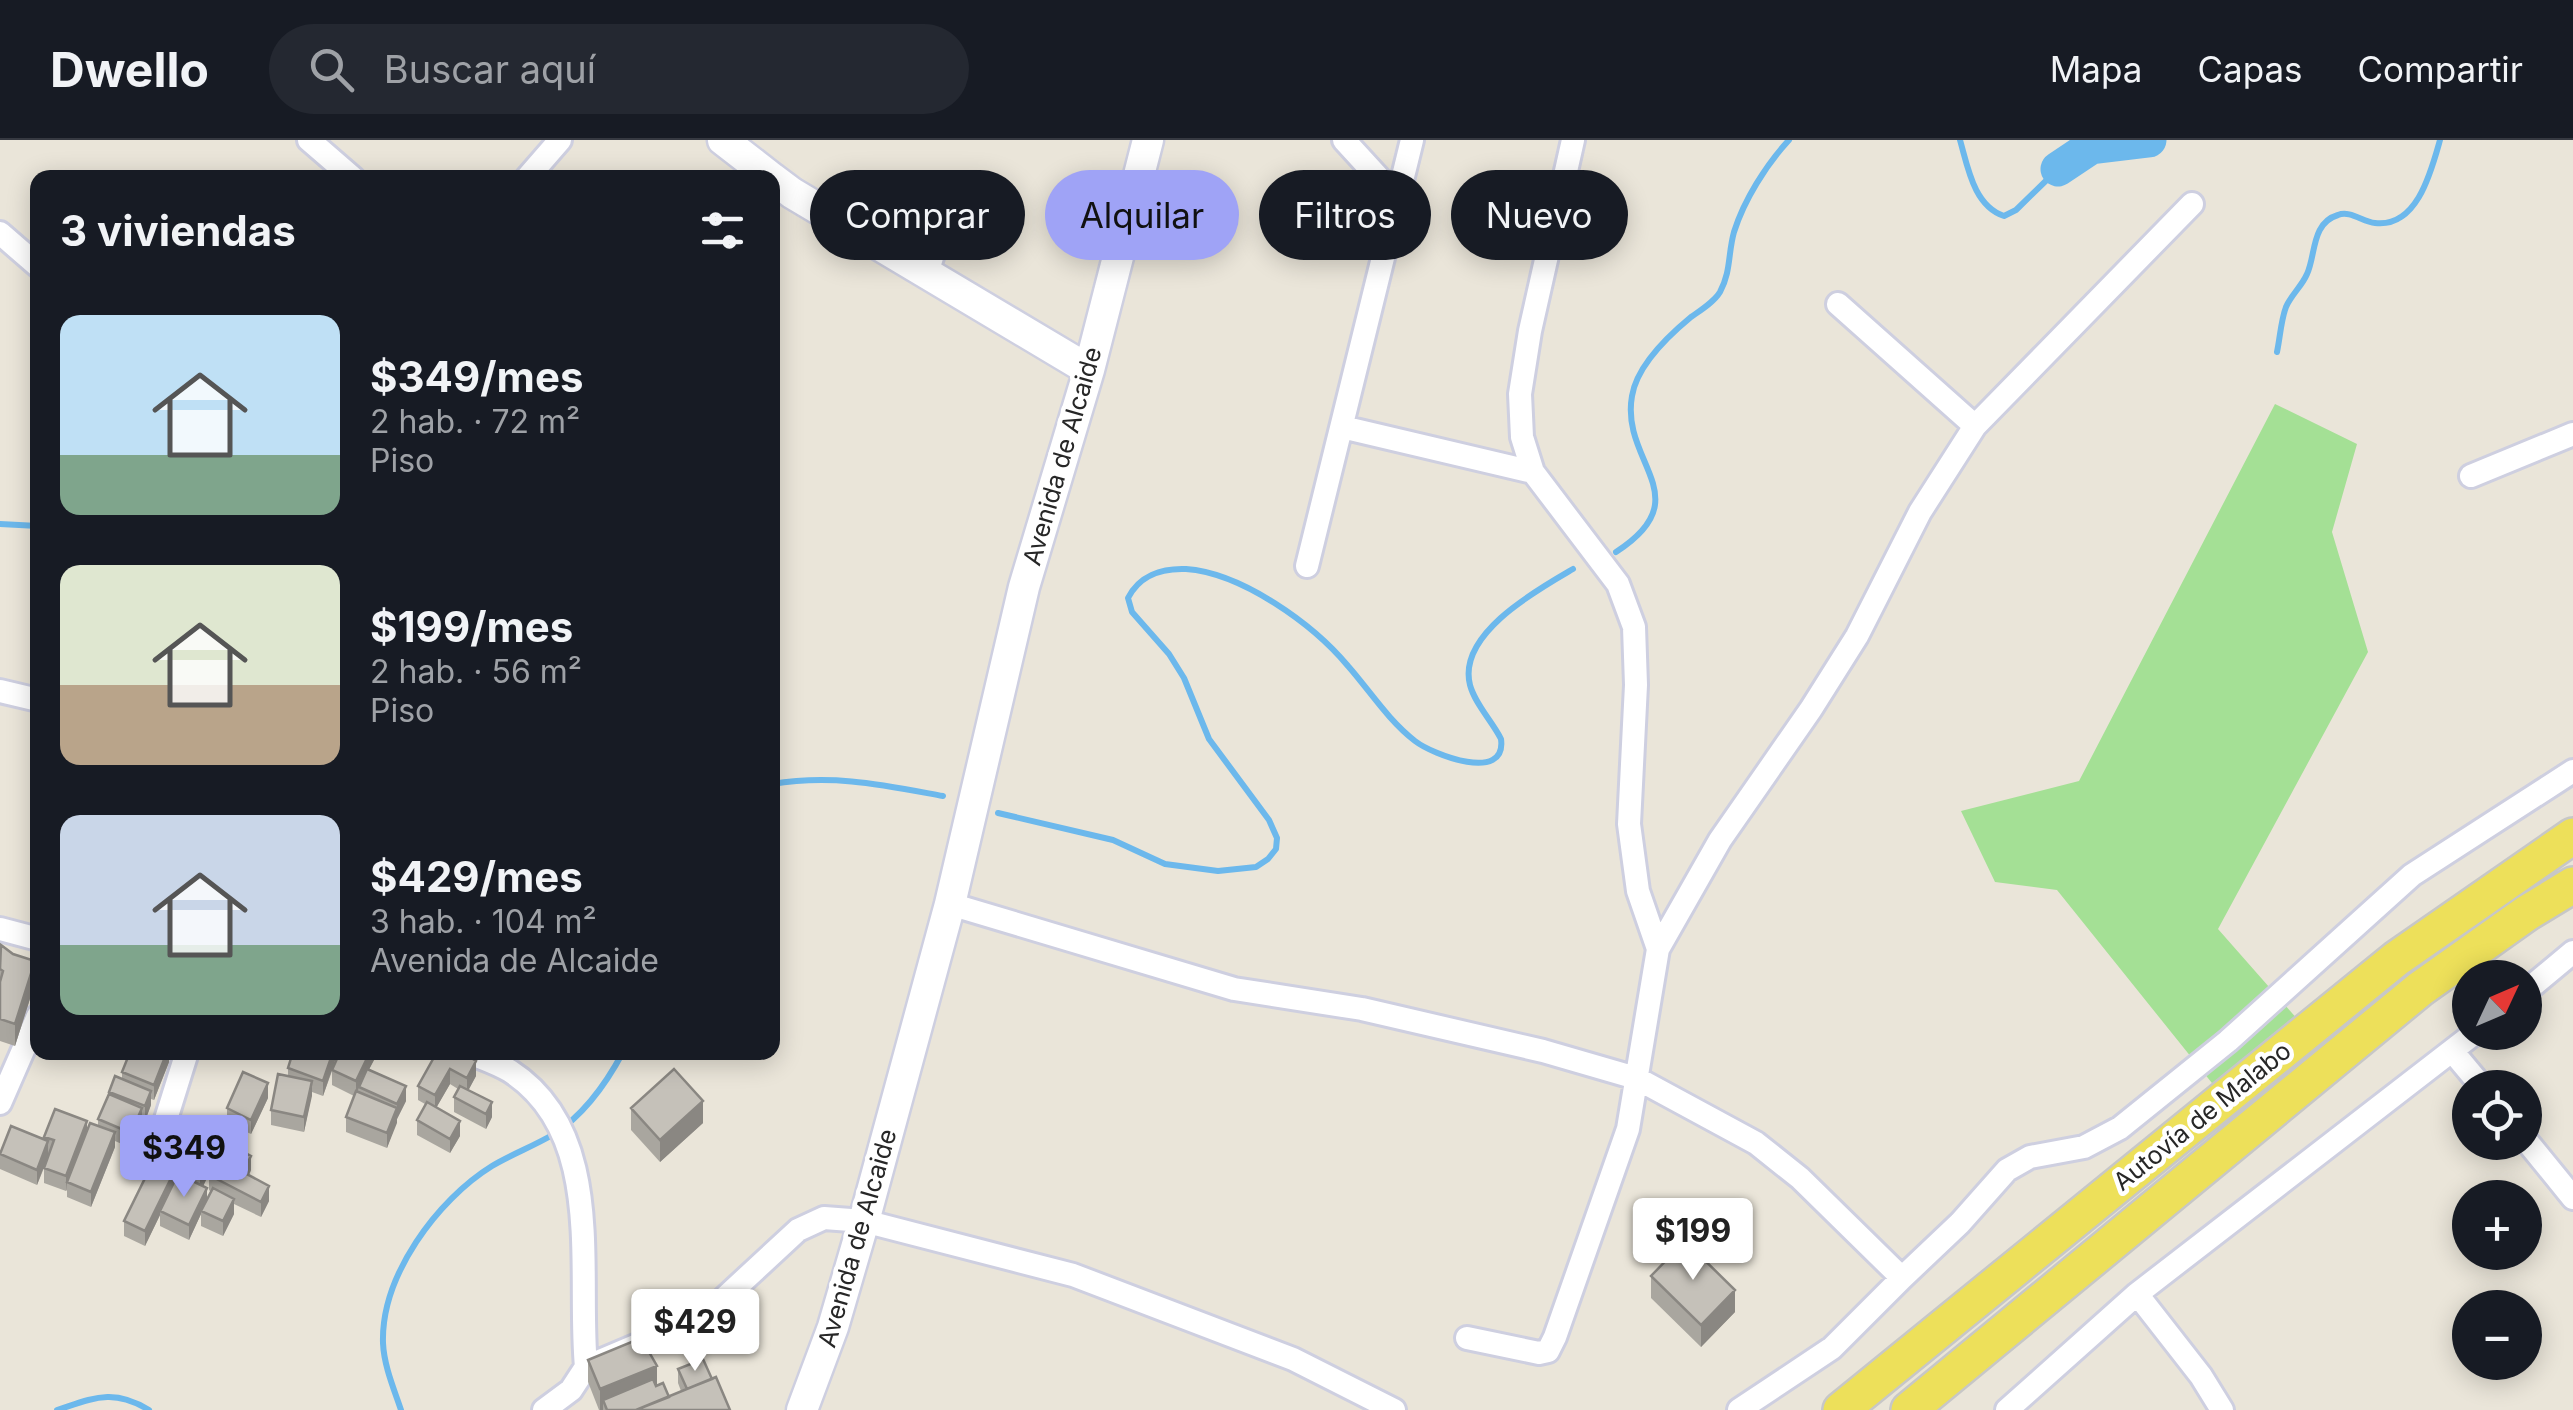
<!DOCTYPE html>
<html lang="es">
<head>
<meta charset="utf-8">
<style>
  body { margin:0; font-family:Inter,sans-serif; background:#242831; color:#f1f3f6; height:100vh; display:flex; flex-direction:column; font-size:38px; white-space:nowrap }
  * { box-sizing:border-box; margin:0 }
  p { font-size:32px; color:#9ea1a6 }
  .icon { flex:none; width:55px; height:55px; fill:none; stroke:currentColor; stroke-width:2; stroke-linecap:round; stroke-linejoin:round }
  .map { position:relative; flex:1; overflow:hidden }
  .sheet { position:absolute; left:30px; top:30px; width:750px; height:890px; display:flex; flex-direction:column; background:#171b24; border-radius:20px; box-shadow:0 5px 25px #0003 }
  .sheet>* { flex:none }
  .banner { position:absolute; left:810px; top:30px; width:950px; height:90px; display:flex; gap:20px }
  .needle { width:65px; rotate:46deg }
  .tools { position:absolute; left:2452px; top:820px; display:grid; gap:20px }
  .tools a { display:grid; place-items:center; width:90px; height:90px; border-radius:50%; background:#171b24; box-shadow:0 5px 25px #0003; font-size:50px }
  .price { position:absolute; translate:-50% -85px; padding:0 22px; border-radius:10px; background:#fff; color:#222; font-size:32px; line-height:65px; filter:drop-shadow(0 2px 5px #0008) }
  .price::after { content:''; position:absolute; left:50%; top:60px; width:30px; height:22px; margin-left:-15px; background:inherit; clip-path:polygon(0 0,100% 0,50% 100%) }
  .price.current { background:#9fa3f6; color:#111 }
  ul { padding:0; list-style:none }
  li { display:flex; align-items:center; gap:30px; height:250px; padding:0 30px }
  li span { display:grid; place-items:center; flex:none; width:280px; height:200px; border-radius:20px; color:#555 }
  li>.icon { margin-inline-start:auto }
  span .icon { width:120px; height:120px; fill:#fffc; stroke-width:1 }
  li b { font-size:42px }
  h2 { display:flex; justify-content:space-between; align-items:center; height:120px; padding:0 30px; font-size:42px }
  .chip { padding:0 35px; border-radius:45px; background:#171b24; box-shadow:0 5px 25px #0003; font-size:35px; line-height:90px }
  .chip.current { background:#9fa3f6; color:#111 }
  header { display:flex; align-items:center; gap:60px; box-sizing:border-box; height:140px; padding:0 50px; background:#171b24; border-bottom:2px solid #363941 }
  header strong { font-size:48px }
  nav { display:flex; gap:55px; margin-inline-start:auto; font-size:35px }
  .search { width:700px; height:90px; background:#242831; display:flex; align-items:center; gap:25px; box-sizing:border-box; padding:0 35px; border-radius:55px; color:#9ea1a6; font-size:38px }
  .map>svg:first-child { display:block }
  .green { fill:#a4e095 }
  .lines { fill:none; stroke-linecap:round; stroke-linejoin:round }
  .stream { stroke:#6cb8ec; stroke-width:6 }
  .river { stroke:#6cb8ec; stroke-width:35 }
  .street-casing { stroke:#cecfe0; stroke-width:28 }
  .secondary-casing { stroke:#cecfe0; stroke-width:35 }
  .primary-casing { stroke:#c7c7c7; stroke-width:40 }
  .street { stroke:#fff; stroke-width:22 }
  .secondary { stroke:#fff; stroke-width:30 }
  .primary { stroke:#ede05a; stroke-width:35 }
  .wall { fill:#a9a69f }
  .shaded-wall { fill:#8a8782 }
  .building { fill:#c5c1b9; stroke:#8a8782; stroke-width:2.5 }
  .labels { text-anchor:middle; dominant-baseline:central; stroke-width:9; stroke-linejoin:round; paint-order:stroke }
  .street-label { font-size:25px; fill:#272727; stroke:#fff }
</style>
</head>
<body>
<header>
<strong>Dwello</strong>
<div class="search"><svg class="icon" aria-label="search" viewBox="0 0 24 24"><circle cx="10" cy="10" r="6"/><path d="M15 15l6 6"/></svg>Buscar aquí</div>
<nav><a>Mapa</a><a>Capas</a><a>Compartir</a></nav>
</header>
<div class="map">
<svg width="2573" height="1270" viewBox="0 0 2573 1270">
  <rect width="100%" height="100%" fill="#eae5d9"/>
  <path class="green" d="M2275 264 2357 304 2332 392 2368 512 2218 789 2314 898 2228 963 2057 750 1995 742 1961 671 2079 641Z"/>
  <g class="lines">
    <path class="stream" d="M1960 0C1968 28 1974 66 2004 76L2016 70 2058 29
      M2277 212C2280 198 2281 180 2286 167 2291 155 2302 146 2307 134 2316 115 2311 83 2338 75 2350 70 2363 82 2375 83 2417 88 2431 32 2440 0
      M0 384 38 386
      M1616 412C1701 357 1620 323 1632 256 1637 225 1668 196 1691 177 1701 170 1714 162 1720 152 1731 132 1728 113 1734 92 1744 60 1766 25 1789 0
      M772 644C834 634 883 645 943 656
      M998 673 1113 700 1165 724 1218 731 1256 727 1268 719 1276 709 1277 698 1269 680 1209 599 1184 538 1169 514 1132 472 1128 458C1139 436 1161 428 1186 429 1242 433 1313 484 1348 526 1370 551 1388 580 1415 601 1433 615 1507 643 1501 599 1492 581 1475 564 1470 545 1457 494 1537 450 1573 429
      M57 1270C94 1258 113 1248 149 1270
      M401 1270C394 1249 384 1226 383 1203 381 1136 437 1060 492 1026 512 1014 534 1006 554 994 585 974 606 944 623 912"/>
    <path class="river" d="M2058 29 2091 7 2149 0"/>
    <g class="street-casing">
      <path id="street" d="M309 0 353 38
        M1344 0 1398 59
        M527 38 560 0
        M0 93 38 126
        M927 133 953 51
        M1838 164 1975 286
        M1342 287 1533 332
        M2471 336 2573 294
        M1307 426 1412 0
        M0 551 38 560
        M950 764 1234 849 1362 869 1543 911 1636 938 1756 1003 1800 1038 1902 1138 1832 1208 1739 1270
        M0 789 38 799
        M1658 809 1720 700 1811 569 1857 496 1920 372 1975 286 2192 64
        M2525 852 2573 812
        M467 912C481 918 497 923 510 931 606 993 577 1130 586 1227L704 1177 798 1090 824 1078 864 1081 1073 1135 1293 1219 1394 1270
        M2453 912 2483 948
        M0 963 38 876
        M2525 999 2573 1058
        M152 1024 187 912
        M1902 1138 1960 1083 2007 1030 2030 1017 2084 1007 2120 988 2228 901 2412 735 2573 631
        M2137 1154 2201 1236 2222 1270
        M1467 1198 1539 1213 1548 1211 1555 1197 1628 989 1658 809 1638 751 1629 684 1636 545 1634 487 1618 444 1533 332 1522 297 1520 254 1530 191 1573 0
        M544 1270 571 1250 586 1227
        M2007 1270 2137 1154 2476 892"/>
    </g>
    <g class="secondary-casing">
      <path id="secondary" d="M723 0 772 38
        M772 38 792 53 1089 230
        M802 1270 833 1187 864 1081 950 764 1024 447 1089 230 1148 0"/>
    </g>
    <g class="primary-casing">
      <path id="primary" d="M1841 1270 2396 819 2573 696
        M1909 1270 2420 849 2527 773 2573 745"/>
    </g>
    <use href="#street" class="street"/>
    <use href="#secondary" class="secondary"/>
    <use href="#primary" class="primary"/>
  </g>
  <path class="wall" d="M0 806 35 843 15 906 0 901Z
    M169 912V922L154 960 151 959V965L145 981 142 980 131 1008 115 1001V1007L91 1067 67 1057V1050L66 1051 44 1043V1028L37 1045 0 1029V1012L44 999V997L87 992 98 986V979L109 952 122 939V932Z
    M374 912V920L369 929 406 961 397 979 387 1008 346 992V977L354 956 332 945V931L323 956 312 952 304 992 271 985V970L288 936V928H332Z
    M437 912 476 936 468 950 492 977 486 989 454 972V957L458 949 450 944 436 968 460 996 450 1013 417 995V980L425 964 418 960V946Z
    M268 958 251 994 227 983V968Z
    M631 968 703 983 660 1022 631 990Z
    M180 982 207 1060 211 1052 209 1050V1035L251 1030 249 1036 269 1061 261 1077 234 1064V1074L223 1096 201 1086V1074L189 1100 160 1086V1075L145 1106 124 1096V1081L162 1024V1020Z
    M1651 1136 1735 1172 1701 1207 1651 1158Z
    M588 1220 657 1245 669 1257 681 1251 678 1243V1229L712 1239 730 1270H599L588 1242Z"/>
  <path class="shaded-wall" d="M35 821V843L15 906V884Z
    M167 912H169V922L154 960V945Z
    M333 912H338L323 956V941Z
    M370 912H374V920L360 947H359L356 956V941Z
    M476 921V936L467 953V938Z
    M450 929V944L435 970V955Z
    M312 941V956L304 992V977Z
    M268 943V958L251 994V980Z
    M406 946V961L397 979V964Z
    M151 951V965L145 981V966Z
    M703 961V983L660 1022V1000Z
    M492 962V977L486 989V974Z
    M142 968V983L131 1008V993Z
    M397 968V983L387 1008V993Z
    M87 981V996L67 1042 66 1051V1036Z
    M460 981V996L450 1013V999Z
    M115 992V1007L91 1067V1052Z
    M218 1000V1015L200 1053V1038Z
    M48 1001V1016L37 1045V1030Z
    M251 1016V1030L243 1047V1032Z
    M175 1030V1045L160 1071V1075L145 1106V1091Z
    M269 1046V1061L261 1077V1062Z
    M207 1048V1063L201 1071V1074L189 1100V1085Z
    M234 1059V1074L223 1096V1081Z
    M1735 1150V1172L1701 1207V1185Z
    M657 1226V1248L603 1260V1270H600V1249Z"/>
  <path class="building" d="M1 805 13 814 35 821 15 884 0 879V842L3 831 0 829Z
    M130 912H167L154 945 122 932Z
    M293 912H333L323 941 288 928Z
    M340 912H370L356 941 332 930Z
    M437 912H462L476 921 467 938 450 929 435 955 418 946Z
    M367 929 406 946 397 964 359 947Z
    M674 929 703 961 660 1000 631 968Z
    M243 932 268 943 251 980 227 968Z
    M278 934 312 941 304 977 271 970Z
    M115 936 151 951 145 966 109 952Z
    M460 946 492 962 486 974 454 957Z
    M356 951 397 968 387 993 346 977Z
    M109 954 142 968 131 993 98 979Z
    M427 962 460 981 450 999 417 980Z
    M55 969 87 981 66 1036 44 1028 54 1000 44 997Z
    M180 982 218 1000 200 1038 162 1020Z
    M90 983 115 992 91 1052 67 1042Z
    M11 986 48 1001 37 1030 0 1014Z
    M225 1002 251 1016 243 1032 269 1046 261 1062 209 1035Z
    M154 1020 175 1030 145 1091 124 1081Z
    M178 1034 207 1048 189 1085 160 1071Z
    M213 1048 234 1059 223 1081 201 1071Z
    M1685 1101 1735 1150 1701 1185 1651 1136Z
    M641 1198 657 1226 600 1249 588 1220Z
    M703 1219 712 1239 687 1249 678 1229Z
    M716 1237 730 1270H636Z
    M653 1239 656 1246 663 1243 669 1257 636 1270H607L603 1260Z"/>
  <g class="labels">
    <g class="street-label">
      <text transform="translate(1062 316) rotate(-74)">Avenida de Alcaide</text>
      <text transform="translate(2202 976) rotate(-39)">Autovía de Malabo</text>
      <text transform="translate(857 1098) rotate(-74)">Avenida de Alcaide</text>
    </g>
  </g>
</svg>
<div class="tools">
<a><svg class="needle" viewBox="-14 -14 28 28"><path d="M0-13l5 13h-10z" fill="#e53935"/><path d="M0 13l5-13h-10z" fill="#9ea1a6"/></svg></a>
<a><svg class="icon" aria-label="locate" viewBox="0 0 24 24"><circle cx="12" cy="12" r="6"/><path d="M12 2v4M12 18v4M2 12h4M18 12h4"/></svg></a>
<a>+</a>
<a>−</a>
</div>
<b class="price current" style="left:184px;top:1060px">$349</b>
<b class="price" style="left:1693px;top:1143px">$199</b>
<b class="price" style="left:695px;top:1234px">$429</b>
<div class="banner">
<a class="chip">Comprar</a>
<a class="chip current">Alquilar</a>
<a class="chip">Filtros</a>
<a class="chip">Nuevo</a>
</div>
<section class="sheet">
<h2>3 viviendas<svg class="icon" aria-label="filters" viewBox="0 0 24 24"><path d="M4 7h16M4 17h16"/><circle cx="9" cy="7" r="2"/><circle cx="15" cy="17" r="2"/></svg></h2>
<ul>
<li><span style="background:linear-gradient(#bfe0f5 70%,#7fa58c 0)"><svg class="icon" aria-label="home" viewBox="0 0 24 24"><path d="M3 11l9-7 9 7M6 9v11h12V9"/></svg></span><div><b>$349/mes</b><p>2 hab. · 72 m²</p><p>Piso</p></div></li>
<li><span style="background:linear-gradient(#dfe7d0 60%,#b9a48a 0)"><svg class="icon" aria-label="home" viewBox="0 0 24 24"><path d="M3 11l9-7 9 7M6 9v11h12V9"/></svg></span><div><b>$199/mes</b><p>2 hab. · 56 m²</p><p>Piso</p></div></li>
<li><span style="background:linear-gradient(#c9d6e8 65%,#7fa58c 0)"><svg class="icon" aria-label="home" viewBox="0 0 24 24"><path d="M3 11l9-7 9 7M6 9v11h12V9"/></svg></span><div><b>$429/mes</b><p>3 hab. · 104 m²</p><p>Avenida de Alcaide</p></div></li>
</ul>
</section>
</div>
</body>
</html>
